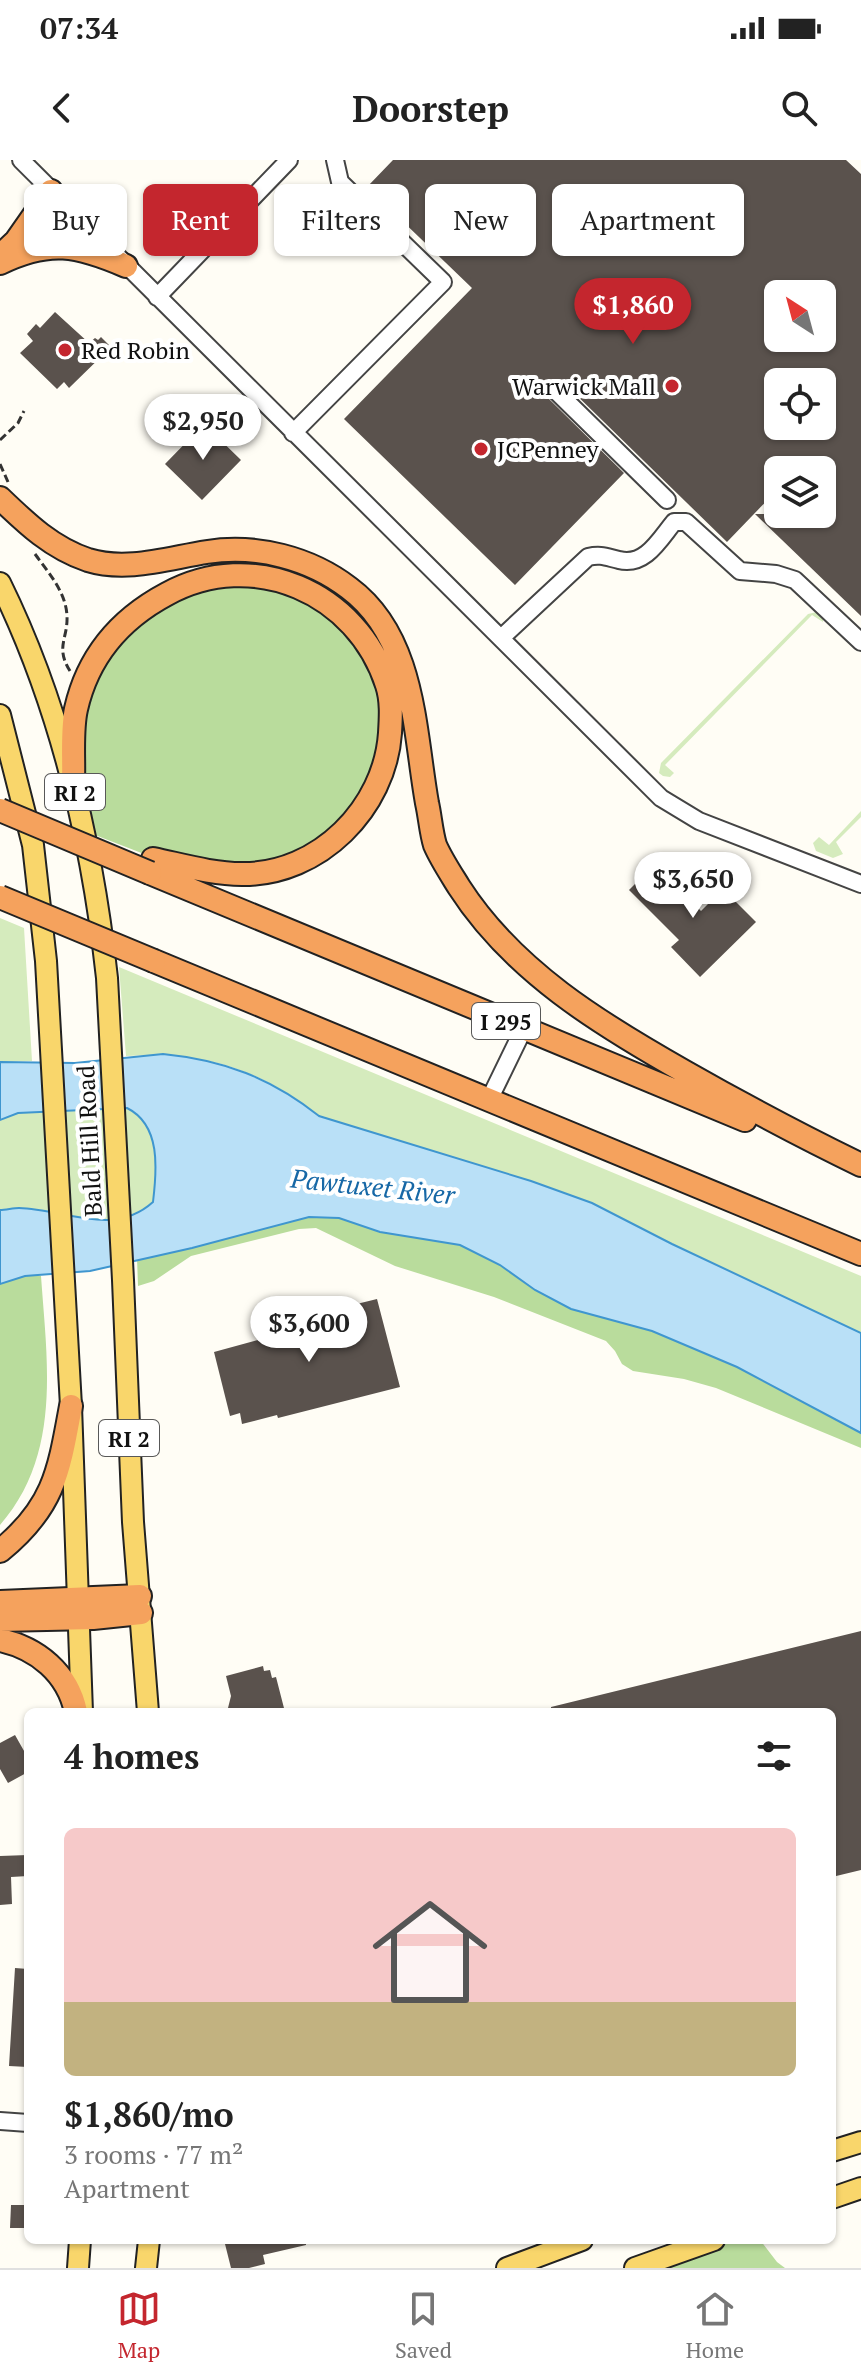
<!DOCTYPE html>
<html lang="en">
<head>
<meta charset="utf-8">
<style>
  body { margin:0; font-family:"PT Serif",serif; background:#f2f2f2; color:#222; height:100vh; display:flex; flex-direction:column; font-size:30px; white-space:nowrap }
  * { box-sizing:border-box; margin:0 }
  p { font-size:26px; color:#767676 }
  .icon { flex:none; width:44px; height:44px; fill:none; stroke:currentColor; stroke-width:2; stroke-linecap:round; stroke-linejoin:round }
  .map { position:relative; flex:1; overflow:hidden }
  .drawer { position:absolute; left:24px; top:1548px; width:812px; height:536px; display:flex; flex-direction:column; background:#fff; border-radius:12px; box-shadow:0 2px 6px #0004 }
  .drawer>* { flex:none }
  .banner { position:absolute; left:24px; top:24px; width:814px; height:72px; display:flex; gap:16px }
  .needle { width:52px; rotate:324deg }
  .fabs { position:absolute; left:764px; top:120px; display:grid; gap:16px }
  .fabs a { display:grid; place-items:center; width:72px; height:72px; border-radius:12px; background:#fff; box-shadow:0 2px 6px #0004; font-size:40px }
  .price { position:absolute; translate:-50% -68px; padding:0 18px; border-radius:28px; background:#fff; color:#222; font-size:26px; line-height:52px; filter:drop-shadow(0 2px 4px #0008) }
  .price::after { content:''; position:absolute; left:50%; top:48px; width:24px; height:18px; margin-left:-12px; background:inherit; clip-path:polygon(0 0,100% 0,50% 100%) }
  .price.selected { background:#c4262e; color:#fff }
  ul { padding:0; list-style:none }
  li { display:grid; align-content:center; gap:16px; height:424px; padding:0 40px }
  li span { display:grid; place-items:center; height:248px; border-radius:12px; color:#555 }
  li>.icon { margin-inline-start:auto }
  span .icon { width:144px; height:144px; fill:#fffc; stroke-width:1 }
  li b { font-size:34px }
  h2 { display:flex; justify-content:space-between; align-items:center; height:96px; padding:0 40px; font-size:34px }
  .tag { padding:0 28px; border-radius:12px; background:#fff; box-shadow:0 2px 6px #0004; font-size:28px; line-height:72px }
  .tag.selected { background:#c4262e; color:#fff }
  .status { display:flex; justify-content:space-between; align-items:center; height:56px; padding:0 40px; background:#fff; direction:ltr }
  .status svg { height:22px; fill:currentColor }
  header { display:flex; justify-content:space-between; align-items:center; height:104px; padding:0 40px; background:#fff; font-size:36px; font-weight:700 }
  .menu { display:flex; justify-content:space-around; align-items:center; height:112px; border-top:2px solid #e0e0e0; background:#fff; font-size:22px; color:#767676 }
  .menu a { display:grid; justify-items:center; gap:4px }
  .menu .selected { color:#c4262e }
  .map>svg:first-child { display:block }
  .green { fill:#d5ebbd }
  .forest { fill:#b9dc9c }
  .water { fill:#b9e0f7; stroke:#3f96cf; stroke-width:2 }
  .building { fill:#5a524d; fill-rule:evenodd }
  .lines { fill:none; stroke-linecap:round; stroke-linejoin:round }
  .minor-casing { stroke:#444; stroke-width:20 }
  .major-casing { stroke:#222; stroke-width:24 }
  .highway-casing { stroke:#222; stroke-width:26 }
  .path { stroke:#333; stroke-width:3; stroke-dasharray:8 4; stroke-linecap:butt }
  .minor { stroke:#fff; stroke-width:16 }
  .major { stroke:#f9d66b; stroke-width:20 }
  .highway { stroke:#f5a25d; stroke-width:22 }
  .highway-bridge-casing { stroke:#222; stroke-width:26; stroke-linecap:butt }
  .highway-bridge { stroke:#f5a25d; stroke-width:22 }
  .poi-dot { fill:#c4262e; stroke:#fff; stroke-width:3 }
  .labels { text-anchor:middle; dominant-baseline:central; stroke-width:8; stroke-linejoin:round; paint-order:stroke }
  .shield { fill:#fff; stroke:#585858; stroke-width:2 }
  .shield-label { font-size:22px; font-weight:bold; fill:#111 }
  .poi-label { font-size:24px; fill:#111; stroke:#fff; text-anchor:start }
  .street-label { font-size:24px; fill:#111; stroke:#fff }
  .water-label { font-size:26px; font-style:italic; fill:#1768a6; stroke:#fff }
</style>
</head>
<body>
<div class="status"><b>07:34</b><svg viewBox="0 0 49 12"><path d="M0 12V9h3v3zM5 12V6h3v6zM10 12V3h3v9zM15 12V0h3v12zM26 1h20v11H26zM47 4h2v5h-2z"/></svg></div>
<header><svg class="icon" aria-label="back" viewBox="0 0 24 24"><path d="M15 5l-7 7 7 7"/></svg>Doorstep<svg class="icon" aria-label="search" viewBox="0 0 24 24"><circle cx="10" cy="10" r="6"/><path d="M15 15l6 6"/></svg></header>
<div class="map">
<svg width="861" height="2108" viewBox="0 0 861 2108">
  <rect width="100%" height="100%" fill="#fffdf5"/>
  <path class="green" d="M817 452 823 456V462L812 455 665 605 674 613 670 617 663 616 659 613 661 603 808 454Z
    M861 651V657L836 682 843 694 833 698 816 691 813 683 819 677 829 685Z
    M0 758 24 768 32 901 0 902Z
    M119 807 861 1116V1173L672 1084 592 1043 531 1021 319 956C259 908 203 891 126 896Z
    M127 947C161 965 157 1009 153 1042 113 1078 65 1048 19 1048 13 1048 6 1050 0 1050V960L18 953Z"/>
  <path class="forest" d="M287 419 369 487 390 572 343 673 244 713 157 699 95 675 72 624 94 504 174 427Z
    M309 1056 339 1058 380 1072 460 1085 500 1105 535 1130 571 1149 652 1171 736 1206 861 1273V1288L716 1228 684 1219 633 1211 622 1204 615 1191 606 1181 494 1137 395 1106 316 1068 299 1069 191 1096 154 1121 138 1126 137 1098 192 1088Z
    M25 1116H41C47 1202 62 1294 0 1365V1124Z
    M709 2080H760L777 2102 785 2108H629Z"/>
  <path class="water" d="M163 894C224 900 271 918 319 956L531 1021 592 1043 672 1084 861 1173V1273L737 1207 652 1171 571 1149 535 1130 500 1105 460 1085 380 1072 339 1058 309 1057 192 1088 90 1111 25 1116 0 1124V1050C6 1050 13 1048 19 1048 65 1049 113 1078 153 1042 157 1009 161 965 127 948L18 953 0 960V902L75 903Z"/>
  <path class="building" d="M393 0H846L861 14V456L755 354H822V310H814L805 301 797 310H778V329L727 382 564 223 552 221 546 228 548 238 624 313 515 425 344 259 472 128 367 27ZM778 134H822V178H778ZM778 222H822V266H778Z
    M55 152 89 183 95 178 98 180 101 177 111 187 69 228 64 222 57 229 20 193 33 181 27 174 36 164 40 168Z
    M204 264 241 300 202 340 165 304Z
    M655 704 701 751 723 729 756 762 700 817 671 787 679 780 629 730Z
    M377 1139 400 1227 278 1258 277 1255 242 1264 240 1253 230 1256 214 1192 258 1180 255 1169Z
    M861 1471V1710L832 1717V1552H551V1547Z
    M263 1506 264 1511 270 1510 272 1518 276 1517 285 1552H227L231 1536 226 1516Z
    M15 1575 28 1598V1612L8 1623 0 1609V1583Z
    M28 1695V1716L11 1717 12 1744 0 1745V1696Z
    M15 1808 28 1809V1907L9 1906Z
    M11 2045H28V2068H10Z
    M224 2080H306V2085L263 2095 265 2104 249 2108H231Z"/>
  <g class="lines">
    <g class="minor-casing">
      <path id="minor" d="M21 0 661 638 699 661 861 724
        M157 137 289 0
        M556 231 667 340
        M293 273 443 122 340 22 335 0
        M501 478 588 397C601 394 606 397 619 400 645 407 660 379 674 362H686L740 411 776 414 795 420 861 482
        M489 940 524 868
        M0 1961 28 1963"/>
    </g>
    <g class="major-casing">
      <path id="major" d="M0 423C61 547 92 681 107 818L123 1120 133 1362 148 1552
        M0 555 33 685 46 801 71 1246 82 1552
        M832 1991 861 1982
        M832 2038 861 2028
        M78 2108 80 2080
        M146 2108 149 2080
        M507 2108 582 2080
        M635 2108 714 2080"/>
    </g>
    <g class="highway-casing">
      <path id="highway" d="M0 96 16 81 51 31
        M0 103C50 79 77 85 126 106
        M0 338C27 364 52 388 88 400 127 412 168 398 207 392 256 384 310 398 349 428 415 477 414 570 427 643 430 656 431 672 435 685 441 699 451 714 459 727 513 811 600 864 685 912 743 945 801 976 861 1005
        M73 622C74 598 71 571 76 549 88 496 120 459 167 434 253 387 357 432 387 525 392 540 391 557 390 573 385 648 319 715 242 714 212 714 182 705 153 699
        M150 713 745 960
        M154 801 861 1094
        M0 1391C54 1347 59 1312 71 1246
        M0 1442 140 1436
        M0 1460 93 1458 141 1453
        M0 1480C37 1488 68 1513 76 1552"/>
    </g>
    <path class="path" d="M0 280 18 263 24 251
      M0 304 8 322
      M35 394C48 412 66 432 67 456 68 479 55 487 70 511"/>
    <use href="#minor" class="minor"/>
    <use href="#major" class="major"/>
    <use href="#highway" class="highway"/>
    <g class="highway-bridge-casing">
      <path id="highway-bridge" d="M0 650 150 713
        M0 737 154 801"/>
    </g>
    <use href="#highway-bridge" class="highway-bridge"/>
  </g>
  <g class="poi-dot">
    <circle cx="65" cy="190" r="8"/>
    <circle cx="672" cy="226" r="8"/>
    <circle cx="481" cy="289" r="8"/>
  </g>
  <g class="labels">
    <g class="shield">
      <rect x="45" y="614" width="60" height="36" rx="6"/>
      <rect x="472" y="843" width="68" height="36" rx="6"/>
      <rect x="99" y="1260" width="60" height="36" rx="6"/>
    </g>
    <g class="shield-label">
      <text x="75" y="632">RI 2</text>
      <text x="506" y="861">I 295</text>
      <text x="129" y="1278">RI 2</text>
    </g>
    <g class="poi-label">
      <text x="81" y="190">Red Robin</text>
      <text x="656" y="226" text-anchor="end">Warwick Mall</text>
      <text x="497" y="289">JCPenney</text>
    </g>
    <g class="street-label">
      <text transform="translate(89 981) rotate(-93)">Bald Hill Road</text>
    </g>
    <g class="water-label">
      <text transform="translate(373 1026) rotate(6)">Pawtuxet River</text>
    </g>
  </g>
</svg>
<div class="fabs">
<a><svg class="needle" viewBox="-14 -14 28 28"><path d="M0-13l5 13h-10z" fill="#e53935"/><path d="M0 13l5-13h-10z" fill="#767676"/></svg></a>
<a><svg class="icon" aria-label="locate" viewBox="0 0 24 24"><circle cx="12" cy="12" r="6"/><path d="M12 2v4M12 18v4M2 12h4M18 12h4"/></svg></a>
<a><svg class="icon" aria-label="layers" viewBox="0 0 24 24"><path d="M12 4l9 5-9 5-9-5zM3 14l9 5 9-5"/></svg></a>
</div>
<b class="price selected" style="left:633px;top:186px">$1,860</b>
<b class="price" style="left:203px;top:302px">$2,950</b>
<b class="price" style="left:693px;top:760px">$3,650</b>
<b class="price" style="left:309px;top:1204px">$3,600</b>
<div class="banner">
<a class="tag">Buy</a>
<a class="tag selected">Rent</a>
<a class="tag">Filters</a>
<a class="tag">New</a>
<a class="tag">Apartment</a>
</div>
<section class="drawer">
<h2>4 homes<svg class="icon" aria-label="filters" viewBox="0 0 24 24"><path d="M4 7h16M4 17h16"/><circle cx="9" cy="7" r="2"/><circle cx="15" cy="17" r="2"/></svg></h2>
<ul>
<li><span style="background:linear-gradient(#f6c9c9 70%,#c2b280 0)"><svg class="icon" aria-label="home" viewBox="0 0 24 24"><path d="M3 11l9-7 9 7M6 9v11h12V9"/></svg></span><div><b>$1,860/mo</b><p>3 rooms · 77 m²</p><p>Apartment</p></div></li>
</ul>
</section>
</div>
<nav class="menu">
<a class="selected"><svg class="icon" aria-label="map" viewBox="0 0 24 24"><path d="M3 6l6-2 6 2 6-2v14l-6 2-6-2-6 2zM9 4v14M15 6v14"/></svg>Map</a>
<a><svg class="icon" aria-label="saved" viewBox="0 0 24 24"><path d="M7 4h10v16l-5-4-5 4z"/></svg>Saved</a>
<a><svg class="icon" aria-label="home" viewBox="0 0 24 24"><path d="M3 11l9-7 9 7M6 9v11h12V9"/></svg>Home</a>
</nav>
</body>
</html>
